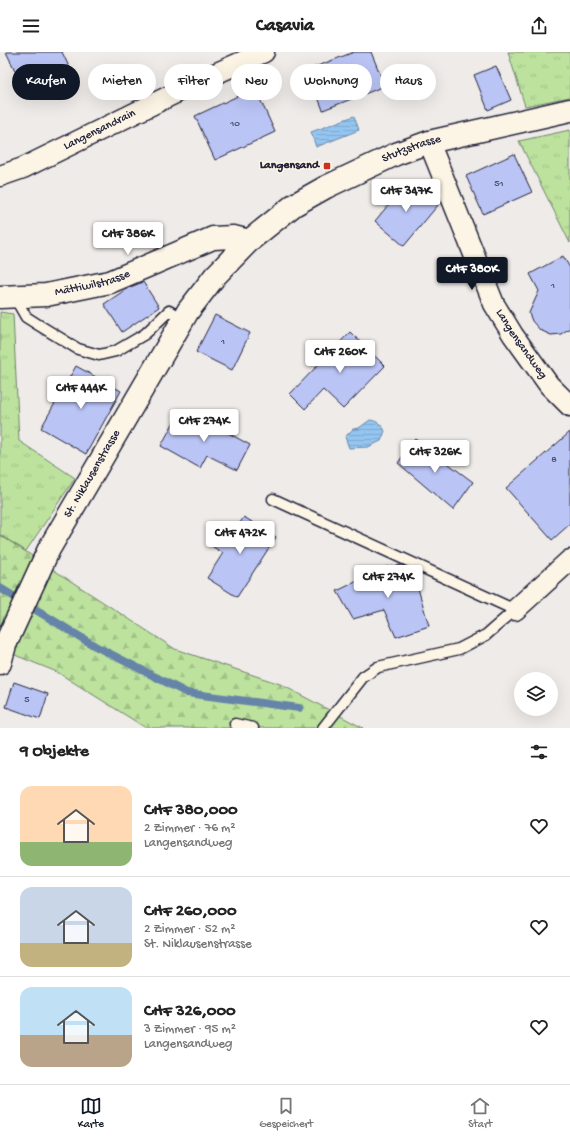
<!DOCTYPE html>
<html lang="de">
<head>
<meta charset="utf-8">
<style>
  body { margin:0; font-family:"Gochi Hand",sans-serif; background:#f6f6f6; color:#222; height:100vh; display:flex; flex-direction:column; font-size:15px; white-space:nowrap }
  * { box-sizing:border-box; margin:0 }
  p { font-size:13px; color:#767676 }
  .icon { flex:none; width:22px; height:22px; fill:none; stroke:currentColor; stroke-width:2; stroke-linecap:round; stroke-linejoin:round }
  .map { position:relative; height:676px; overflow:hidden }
  .panel { display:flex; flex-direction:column; background:#fff; flex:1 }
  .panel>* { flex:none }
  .guide { position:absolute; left:12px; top:12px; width:546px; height:36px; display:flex; gap:8px }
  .tools { position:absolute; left:514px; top:620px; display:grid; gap:8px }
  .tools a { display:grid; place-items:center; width:44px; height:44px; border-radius:50%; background:#fff; box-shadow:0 4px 16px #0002; font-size:20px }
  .price { position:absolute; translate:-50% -34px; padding:0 9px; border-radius:4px; background:#fff; color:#222; font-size:13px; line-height:26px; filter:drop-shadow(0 1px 2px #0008) }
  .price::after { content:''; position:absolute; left:50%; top:24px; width:12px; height:9px; margin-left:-6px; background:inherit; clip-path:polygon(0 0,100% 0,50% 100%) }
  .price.current { background:#111827; color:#fff }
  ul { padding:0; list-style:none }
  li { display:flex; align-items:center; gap:12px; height:100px; padding:0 20px }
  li+li { border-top:1px solid #e0e0e0 }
  li span { display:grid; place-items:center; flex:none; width:112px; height:80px; border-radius:12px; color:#555 }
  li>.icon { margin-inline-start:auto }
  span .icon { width:48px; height:48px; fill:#fffc; stroke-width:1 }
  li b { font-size:17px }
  h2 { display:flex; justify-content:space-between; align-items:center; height:48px; padding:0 20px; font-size:17px }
  .tag { padding:0 14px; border-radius:18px; background:#fff; box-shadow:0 4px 16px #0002; font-size:14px; line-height:36px }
  .tag.current { background:#111827; color:#fff }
  header { display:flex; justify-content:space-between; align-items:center; height:52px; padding:0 20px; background:#fff; font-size:18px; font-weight:800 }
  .menu { display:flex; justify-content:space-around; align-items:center; height:56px; border-top:1px solid #e0e0e0; background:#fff; font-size:11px; color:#767676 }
  .menu a { display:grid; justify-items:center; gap:2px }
  .menu .current { color:#111827 }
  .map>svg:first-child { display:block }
  .grass { fill:url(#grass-tufts); stroke:#6f826c }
  .forest { fill:url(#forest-firs); stroke:#6f826c }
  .water { fill:url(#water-rules); stroke:#6684a8 }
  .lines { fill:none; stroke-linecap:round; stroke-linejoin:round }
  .stream { stroke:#6684a8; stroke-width:8 }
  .building { fill:#bac5f6; stroke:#22223b }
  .lane-casing { stroke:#22223b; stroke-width:13 }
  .street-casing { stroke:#22223b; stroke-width:23 }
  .secondary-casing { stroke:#22223b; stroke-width:25 }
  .lane { stroke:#fcf5e5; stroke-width:10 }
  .street { stroke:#fcf5e5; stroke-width:20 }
  .secondary { stroke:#fcf5e5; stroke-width:22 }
  .poi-dot { fill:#c8321e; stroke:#fcf5e5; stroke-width:1.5 }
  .labels { text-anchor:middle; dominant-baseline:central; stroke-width:3; stroke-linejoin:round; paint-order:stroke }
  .number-label { font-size:10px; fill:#484b6a }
  .street-label { font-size:12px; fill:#22223b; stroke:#fcf5e5 }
  .poi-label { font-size:12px; font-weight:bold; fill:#22223b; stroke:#fcf5e5; text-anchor:end }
</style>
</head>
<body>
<header><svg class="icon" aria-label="menu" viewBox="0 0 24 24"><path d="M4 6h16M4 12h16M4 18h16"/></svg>Casavia<svg class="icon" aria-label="share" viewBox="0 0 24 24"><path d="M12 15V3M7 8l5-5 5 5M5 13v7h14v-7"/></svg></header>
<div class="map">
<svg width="570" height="676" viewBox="0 0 570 676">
  <defs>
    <pattern id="grass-tufts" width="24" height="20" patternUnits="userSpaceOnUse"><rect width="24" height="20" fill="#bce29d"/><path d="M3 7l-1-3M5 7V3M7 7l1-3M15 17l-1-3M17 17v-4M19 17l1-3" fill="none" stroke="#a1c288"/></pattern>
    <pattern id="forest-firs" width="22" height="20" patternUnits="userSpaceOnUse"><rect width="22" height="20" fill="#bce29d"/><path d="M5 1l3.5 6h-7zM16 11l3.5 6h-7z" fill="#a1c288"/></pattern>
    <pattern id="water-rules" width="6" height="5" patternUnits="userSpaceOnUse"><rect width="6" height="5" fill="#94c5f0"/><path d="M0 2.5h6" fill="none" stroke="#7fa9cf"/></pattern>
  </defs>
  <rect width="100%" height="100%" fill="#efebe8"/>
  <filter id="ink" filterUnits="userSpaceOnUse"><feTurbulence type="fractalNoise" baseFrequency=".025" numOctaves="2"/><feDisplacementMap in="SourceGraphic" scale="8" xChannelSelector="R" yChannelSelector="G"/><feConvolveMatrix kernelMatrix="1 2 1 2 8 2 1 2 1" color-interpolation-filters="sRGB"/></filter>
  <g filter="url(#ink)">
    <path class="grass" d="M508 0H570V45L525 54Z
      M570 78V191L519 89Z
      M0 260 13 262 19 389 75 426 26 499 0 483Z"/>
    <path class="forest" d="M0 483 175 597 280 632 363 676H146L57 620 0 597Z"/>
    <path class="water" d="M354 64 359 78 316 95 311 80Z
      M370 368C378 369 382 373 385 379L381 389 368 395 349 396 345 385 353 377 359 376Z"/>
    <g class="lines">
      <path class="stream" d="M0 536 95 594 187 641 299 656"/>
    </g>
    <path class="building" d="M6 0H62L72 21 27 43Z
      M354 0H371L385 34 323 58 307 18Z
      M496 14 511 48 488 58 474 23Z
      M255 36 275 80 215 108 195 64Z
      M514 102 532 140 483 162 466 124Z
      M409 128 438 153 404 194 375 169Z
      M563 204 570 216V276L561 282 551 283 540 278 532 269 529 261 539 239 530 222Z
      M143 230 159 255 122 280 104 252 128 236Z
      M215 263 250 281 232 318 196 300Z
      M350 280 385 314 343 357 323 338 305 357 290 342Z
      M76 314 121 339 86 402 41 376Z
      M190 360 250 393 237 418 207 403 200 416 161 394 177 364 186 369Z
      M570 380V472L552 488 506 436Z
      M415 387 473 430 453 458 398 411Z
      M244 465 276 485 237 545 207 526 223 501 213 495 227 473 235 478Z
      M402 513 415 526 429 574 396 585 384 558 353 567 337 539 386 515Z
      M14 630 48 642 40 667 6 655Z"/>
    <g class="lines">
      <g class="lane-casing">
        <path id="lane" d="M14 244 26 265 37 272 78 297 99 303 116 299 145 282 169 259 183 267
          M273 447 515 558 486 583 459 597 378 615 363 625 323 676
          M235 672 253 676"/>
      </g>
      <g class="street-casing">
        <g id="street">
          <path id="s1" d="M429 90 494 252 513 283 549 333 570 354"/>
          <path id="s2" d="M0 124 23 116 208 25 264 0"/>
          <path d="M515 558 570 508"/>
        </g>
      </g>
      <g class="secondary-casing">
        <g id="secondary">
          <path id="s3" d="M0 245 46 243 110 230 213 186 233 185 249 189"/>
          <path id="s4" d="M0 611 5 593 49 497 188 259 215 224 249 189 294 153 326 135 396 102 429 90 570 58"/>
        </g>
      </g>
      <use href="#lane" class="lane"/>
      <use href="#street" class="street"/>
      <use href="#secondary" class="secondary"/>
    </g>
  </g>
  <rect class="poi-dot" x="323" y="110" width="8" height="8" rx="2"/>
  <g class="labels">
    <g class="number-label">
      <text x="235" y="72">10</text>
      <text x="499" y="132">51</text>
      <text x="553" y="234">1</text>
      <text x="223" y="290">1</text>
      <text x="554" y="408">8</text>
      <text x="27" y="648">5</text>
    </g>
    <g class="street-label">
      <text stroke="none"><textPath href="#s2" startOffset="110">Langensandrain</textPath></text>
      <text stroke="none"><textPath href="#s4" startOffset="681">Stutzstrasse</textPath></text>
      <text stroke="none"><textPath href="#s3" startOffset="94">Mättiwilstrasse</textPath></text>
      <text stroke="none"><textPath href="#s1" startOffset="223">Langensandweg</textPath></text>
      <text stroke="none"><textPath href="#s4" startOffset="211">St. Niklausenstrasse</textPath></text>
    </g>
    <g class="poi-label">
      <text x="319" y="114">Langensand</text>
    </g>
  </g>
</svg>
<div class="tools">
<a><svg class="icon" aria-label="layers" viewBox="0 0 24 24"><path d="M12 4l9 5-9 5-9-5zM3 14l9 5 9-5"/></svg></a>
</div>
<b class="price" style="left:406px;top:161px">CHF 347K</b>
<b class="price" style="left:128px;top:204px">CHF 386K</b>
<b class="price current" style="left:472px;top:239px">CHF 380K</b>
<b class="price" style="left:340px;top:322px">CHF 260K</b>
<b class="price" style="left:81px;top:358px">CHF 444K</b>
<b class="price" style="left:204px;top:391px">CHF 274K</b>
<b class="price" style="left:435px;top:422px">CHF 326K</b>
<b class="price" style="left:240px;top:503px">CHF 472K</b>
<b class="price" style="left:388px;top:547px">CHF 274K</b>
<div class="guide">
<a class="tag current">Kaufen</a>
<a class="tag">Mieten</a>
<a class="tag">Filter</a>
<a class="tag">Neu</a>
<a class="tag">Wohnung</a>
<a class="tag">Haus</a>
</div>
</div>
<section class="panel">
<h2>9 Objekte<svg class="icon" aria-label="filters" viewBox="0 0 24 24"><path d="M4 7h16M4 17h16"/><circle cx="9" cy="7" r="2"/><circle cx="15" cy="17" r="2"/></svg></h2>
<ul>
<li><span style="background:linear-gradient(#ffd9b3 70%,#8fb573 0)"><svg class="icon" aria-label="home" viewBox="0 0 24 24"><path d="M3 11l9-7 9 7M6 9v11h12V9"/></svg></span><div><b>CHF 380,000</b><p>2 Zimmer · 76 m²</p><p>Langensandweg</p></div><svg class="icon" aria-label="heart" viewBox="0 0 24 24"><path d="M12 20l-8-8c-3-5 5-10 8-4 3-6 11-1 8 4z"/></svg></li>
<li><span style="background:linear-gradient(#c9d6e8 70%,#c2b280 0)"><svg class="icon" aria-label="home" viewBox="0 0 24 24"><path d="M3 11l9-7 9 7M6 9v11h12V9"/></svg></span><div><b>CHF 260,000</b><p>2 Zimmer · 52 m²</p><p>St. Niklausenstrasse</p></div><svg class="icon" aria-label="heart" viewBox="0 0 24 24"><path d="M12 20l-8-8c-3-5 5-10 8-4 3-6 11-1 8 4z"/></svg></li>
<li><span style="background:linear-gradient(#bfe0f5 60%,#b9a48a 0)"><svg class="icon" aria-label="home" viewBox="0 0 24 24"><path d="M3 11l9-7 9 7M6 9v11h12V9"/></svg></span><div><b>CHF 326,000</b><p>3 Zimmer · 95 m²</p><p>Langensandweg</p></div><svg class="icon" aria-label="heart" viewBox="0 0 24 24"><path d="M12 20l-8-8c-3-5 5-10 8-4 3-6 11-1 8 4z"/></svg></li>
</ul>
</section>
<nav class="menu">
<a class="current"><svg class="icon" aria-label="map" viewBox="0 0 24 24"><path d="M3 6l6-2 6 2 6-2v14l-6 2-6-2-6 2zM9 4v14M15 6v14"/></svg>Karte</a>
<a><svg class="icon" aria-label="saved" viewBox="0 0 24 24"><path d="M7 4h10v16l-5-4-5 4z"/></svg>Gespeichert</a>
<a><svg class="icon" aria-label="home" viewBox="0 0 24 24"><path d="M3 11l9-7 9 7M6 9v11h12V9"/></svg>Start</a>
</nav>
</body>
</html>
